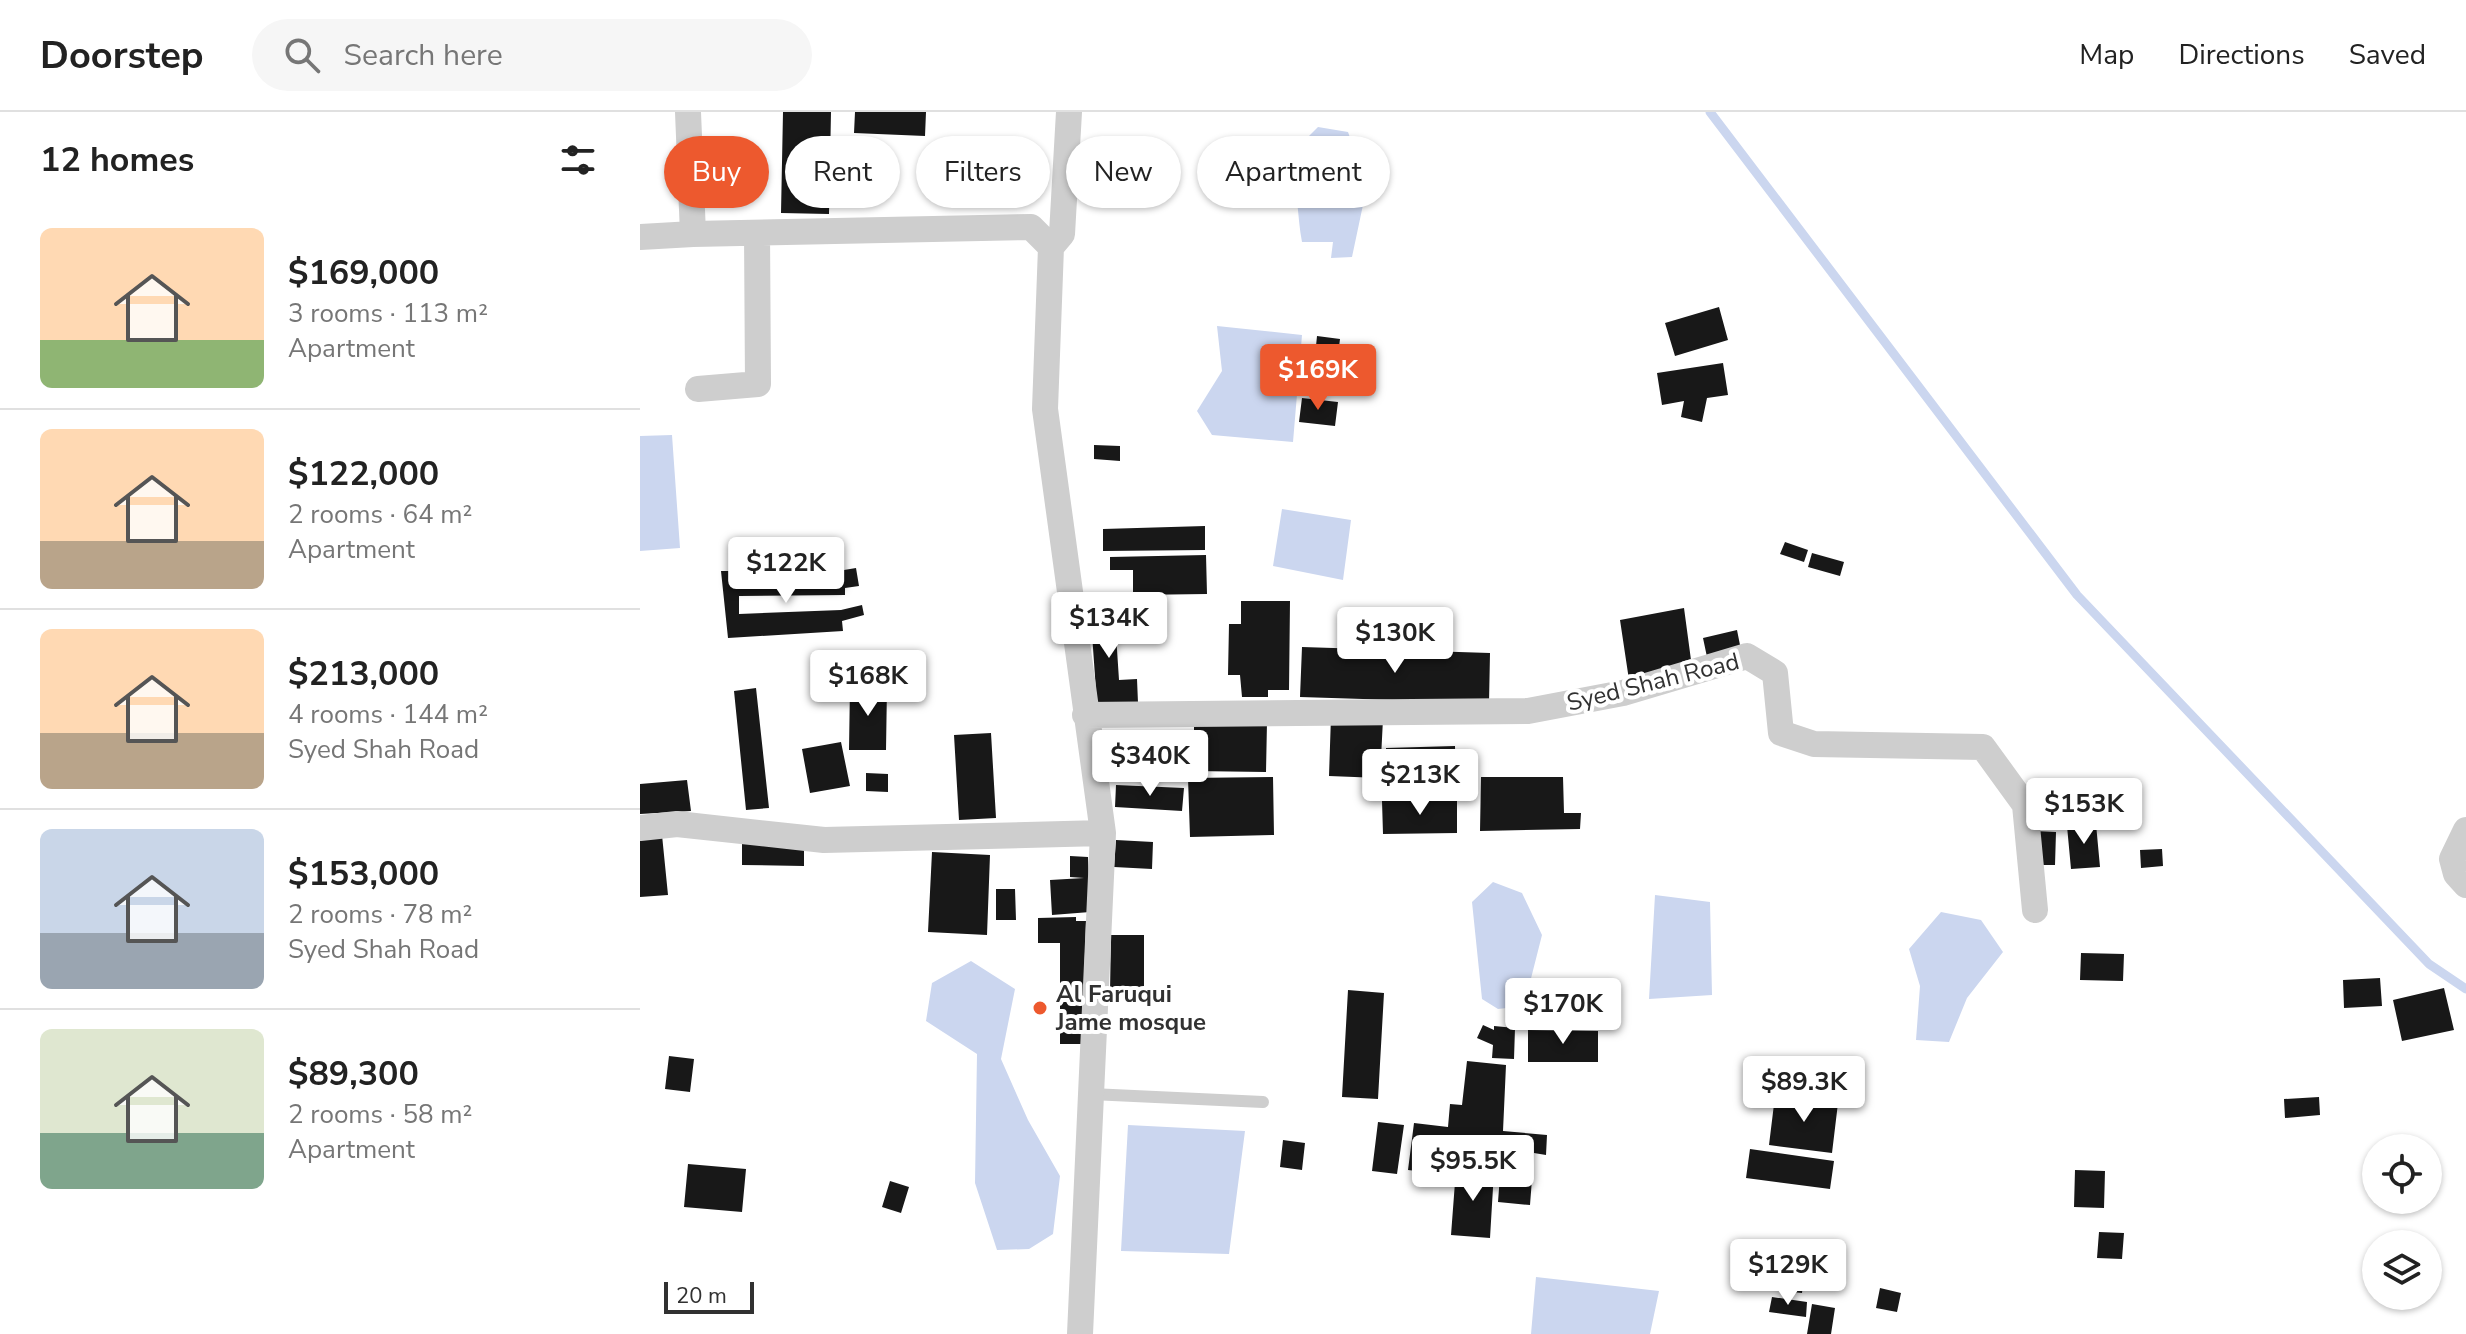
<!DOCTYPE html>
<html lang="en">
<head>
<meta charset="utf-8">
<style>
  body { margin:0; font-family:"Nunito Sans",sans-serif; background:#f6f6f6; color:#222; height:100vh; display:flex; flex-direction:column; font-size:30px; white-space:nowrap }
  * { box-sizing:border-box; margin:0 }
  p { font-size:26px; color:#767676 }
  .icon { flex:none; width:44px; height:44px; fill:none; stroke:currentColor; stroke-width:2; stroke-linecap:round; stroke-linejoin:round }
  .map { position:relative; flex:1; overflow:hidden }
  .panel { display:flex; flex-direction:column; background:#fff; width:640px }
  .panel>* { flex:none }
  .hud { position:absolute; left:24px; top:24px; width:760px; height:72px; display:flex; gap:16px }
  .controls { position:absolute; left:1722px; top:1022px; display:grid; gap:16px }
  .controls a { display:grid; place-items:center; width:80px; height:80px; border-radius:50%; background:#fff; box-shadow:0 2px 6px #0004; font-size:40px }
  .scale { position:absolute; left:24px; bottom:20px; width:90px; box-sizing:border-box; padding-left:8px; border:4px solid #313131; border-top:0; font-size:22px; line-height:28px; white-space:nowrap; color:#313131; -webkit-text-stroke:6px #fff; paint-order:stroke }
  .price { position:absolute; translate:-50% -68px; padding:0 18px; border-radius:8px; background:#fff; color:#222; font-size:26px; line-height:52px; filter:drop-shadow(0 2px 4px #0008) }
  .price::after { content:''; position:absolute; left:50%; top:48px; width:24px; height:18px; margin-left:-12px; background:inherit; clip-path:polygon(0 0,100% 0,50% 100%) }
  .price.selected { background:#ed592e; color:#fff }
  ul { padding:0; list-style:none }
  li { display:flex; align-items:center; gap:24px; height:200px; padding:0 40px }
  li+li { border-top:2px solid #e0e0e0 }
  li span { display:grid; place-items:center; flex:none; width:224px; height:160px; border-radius:12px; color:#555 }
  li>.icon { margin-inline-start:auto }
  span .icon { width:96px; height:96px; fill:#fffc; stroke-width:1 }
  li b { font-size:34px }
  h2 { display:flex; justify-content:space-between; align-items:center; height:96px; padding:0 40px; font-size:34px }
  .pill { padding:0 28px; border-radius:36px; background:#fff; box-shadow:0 2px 6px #0004; font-size:28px; line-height:72px }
  .pill.selected { background:#ed592e; color:#fff }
  header { display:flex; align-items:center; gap:48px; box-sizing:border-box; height:112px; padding:0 40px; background:#fff; border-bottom:2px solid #e0e0e0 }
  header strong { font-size:38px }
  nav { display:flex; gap:44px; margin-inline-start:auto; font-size:28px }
  .search { width:560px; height:72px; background:#f6f6f6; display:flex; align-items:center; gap:20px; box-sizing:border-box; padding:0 28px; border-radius:44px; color:#767676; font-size:30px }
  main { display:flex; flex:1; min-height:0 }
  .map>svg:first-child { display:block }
  .water { fill:#cbd6ef }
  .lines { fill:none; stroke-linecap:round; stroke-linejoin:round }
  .stream { stroke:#cbd6ef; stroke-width:9 }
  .building { fill:#181818 }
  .service { stroke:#cecece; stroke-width:12 }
  .minor { stroke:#cecece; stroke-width:26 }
  .poi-dot { fill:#ed592e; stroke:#fff; stroke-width:3 }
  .labels { text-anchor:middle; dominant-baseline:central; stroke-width:8; stroke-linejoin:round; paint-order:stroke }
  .street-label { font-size:24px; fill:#313131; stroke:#fff }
  .poi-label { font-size:24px; font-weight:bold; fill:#313131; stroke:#fff; text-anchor:start }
</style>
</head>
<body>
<header>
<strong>Doorstep</strong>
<div class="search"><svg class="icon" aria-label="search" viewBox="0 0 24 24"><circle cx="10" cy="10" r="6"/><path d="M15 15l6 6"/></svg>Search here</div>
<nav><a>Map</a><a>Directions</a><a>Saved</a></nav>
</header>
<main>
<section class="panel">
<h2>12 homes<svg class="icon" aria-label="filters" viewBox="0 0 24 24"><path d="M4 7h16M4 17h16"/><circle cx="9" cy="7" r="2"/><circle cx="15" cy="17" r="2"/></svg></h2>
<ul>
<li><span style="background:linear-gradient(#ffd9b3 70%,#8fb573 0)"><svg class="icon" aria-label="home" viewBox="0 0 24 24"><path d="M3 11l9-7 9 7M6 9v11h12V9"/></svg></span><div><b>$169,000</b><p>3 rooms · 113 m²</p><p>Apartment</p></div></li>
<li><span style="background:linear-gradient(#ffd9b3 70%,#b9a48a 0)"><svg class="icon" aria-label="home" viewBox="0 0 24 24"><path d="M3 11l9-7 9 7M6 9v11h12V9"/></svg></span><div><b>$122,000</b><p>2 rooms · 64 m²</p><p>Apartment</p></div></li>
<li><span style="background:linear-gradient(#ffd9b3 65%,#b9a48a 0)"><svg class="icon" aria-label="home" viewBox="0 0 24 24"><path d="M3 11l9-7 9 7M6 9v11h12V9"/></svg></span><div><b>$213,000</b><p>4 rooms · 144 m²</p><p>Syed Shah Road</p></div></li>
<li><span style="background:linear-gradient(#c9d6e8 65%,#9aa5b1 0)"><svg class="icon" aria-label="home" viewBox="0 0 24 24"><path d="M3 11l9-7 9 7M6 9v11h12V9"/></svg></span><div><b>$153,000</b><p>2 rooms · 78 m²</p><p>Syed Shah Road</p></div></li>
<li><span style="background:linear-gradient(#dfe7d0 65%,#7fa58c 0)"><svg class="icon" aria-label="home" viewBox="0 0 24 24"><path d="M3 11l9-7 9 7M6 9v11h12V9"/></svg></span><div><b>$89,300</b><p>2 rooms · 58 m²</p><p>Apartment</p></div></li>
</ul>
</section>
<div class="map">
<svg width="1826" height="1222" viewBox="0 0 1826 1222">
  <rect width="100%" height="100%" fill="#fff"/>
  <path class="water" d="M678 15 708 20 727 74 712 145 691 146 693 130H662C657 104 659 79 649 55L660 33Z
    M577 214 662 223 653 330 572 323 557 299 582 259Z
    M32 323 40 436 0 439V324Z
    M642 397 711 408 703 468 633 454Z
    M853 770 882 781 902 823 884 894 858 897 842 887 832 790Z
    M1015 783 1070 790 1072 883 1009 887Z
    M1301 800 1341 808 1363 840 1327 886 1309 930 1276 928 1280 874 1269 837Z
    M331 849 375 877 361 947 388 1008 420 1064 413 1122 389 1137 357 1138 335 1071 337 942 286 909 292 871Z
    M488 1013 605 1019 589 1142 481 1139Z
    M896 1165 1019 1179 1010 1222H891Z"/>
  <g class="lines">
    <path class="stream" d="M1070 0 1437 483 1789 852 1826 877"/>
  </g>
  <path class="building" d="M143 0H191L189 102 141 101Z
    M215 0H286L285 24 214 21Z
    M1079 195 1088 228 1035 244 1025 211Z
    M677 224 700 227 695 267 673 264Z
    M1083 251 1088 283 1067 286 1062 310 1041 305 1044 289 1022 293 1017 261Z
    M662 286 698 290 695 314 659 310Z
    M454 333 480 334V349L454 347Z
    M565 414V438L463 439V417Z
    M1145 430 1168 438 1164 450 1140 442Z
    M1172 441 1204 450 1200 464 1168 455Z
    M566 443 567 482 493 483V458H470V445Z
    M216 456 219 474 205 476V483L99 484V502L201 498 222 493 224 503 202 509 203 519 88 526 81 459H98L99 467 199 465 198 459Z
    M601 489H650L649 578H628V585H602L600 563H588L589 512H601Z
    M474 492 479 568 497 567 498 591 457 593 450 493Z
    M1044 496 1051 548 989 568 980 508Z
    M1097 518 1101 538 1067 545 1063 526Z
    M662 535 850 541 849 591 660 585Z
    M210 573 247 574 246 638H209Z
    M116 576 129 696 106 698 94 579Z
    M691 604 743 607 740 666 689 664Z
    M554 610H627L626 660 554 659Z
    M351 621 356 706 319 708 314 623Z
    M201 630 210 674 170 681 162 637Z
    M815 634 816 679 747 681 746 636Z
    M226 661 248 662V680L226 679Z
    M633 665 634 723 550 725 548 666Z
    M841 665H923L924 701H941L940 717 840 719Z
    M47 668 51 699 0 702V672Z
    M476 673 544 676 542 699 475 695Z
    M817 688V721L743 722 742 689Z
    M1456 712 1460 755 1431 757 1427 714Z
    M1395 719 1416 720 1415 753H1395Z
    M22 723 28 783 0 785V725Z
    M476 728 513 730 512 757 474 755Z
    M102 731 164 732V754L102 753Z
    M1522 737 1523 754 1501 756 1500 738Z
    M292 740 350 743 347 823 288 820Z
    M430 744 448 745 450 800 412 803 410 768 444 766 430 765Z
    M356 777H375L376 808H356Z
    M436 805V809H446L442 932H420V831H398V806Z
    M471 823H504V880H470Z
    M1441 841 1484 842 1483 869 1440 868Z
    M1740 866 1742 894 1704 896 1703 868Z
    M1804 876 1814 918 1762 929 1753 888Z
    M708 878 744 881 738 987 702 985Z
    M843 913 854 918V914L875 916 874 947 852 946 853 933 837 926Z
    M888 918 958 919V950H888Z
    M29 944 54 947 50 980 25 977Z
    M827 949 866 953 863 1019 907 1023 906 1043 894 1041 890 1093 858 1090 862 1037 807 1032V1023L802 1062 768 1058 774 1011 808 1015 810 992 822 993Z
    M1135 984 1198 991 1192 1041 1129 1033Z
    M1679 985 1680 1003 1645 1006 1644 987Z
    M738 1010 764 1013 757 1062 732 1059Z
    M643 1028 665 1031 662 1058 640 1055Z
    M1110 1037 1194 1049 1190 1077 1106 1066Z
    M48 1052 106 1057 102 1100 44 1095Z
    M816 1057 854 1059 850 1126 811 1123Z
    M1435 1058 1465 1059 1464 1096 1434 1095Z
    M250 1069 269 1075 261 1101 242 1095Z
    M1459 1120 1484 1121 1482 1147 1457 1146Z
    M1129 1150 1165 1155 1162 1181 1125 1177Z
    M1240 1176 1261 1181 1257 1200 1236 1196Z
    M1132 1185 1167 1190 1166 1205 1129 1200Z
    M1172 1192 1195 1196 1191 1222H1167Z"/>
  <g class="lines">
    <path class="service" d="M451 982 623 990"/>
    <path class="minor" d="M48 0 53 122 391 115 411 135 405 297 463 721 440 1222
      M0 125 53 122
      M411 135 422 122 429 0
      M58 277 118 272 117 121
      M445 603 888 599 983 581 1107 544 1135 561 1141 621 1174 632 1343 635 1385 693 1395 798
      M0 716 37 712 184 728 463 721
      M1826 718 1812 747 1816 762 1826 773"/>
  </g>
  <circle class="poi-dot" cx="400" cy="896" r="8"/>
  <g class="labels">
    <g class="street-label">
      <text transform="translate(1013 570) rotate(-14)">Syed Shah Road</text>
    </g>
    <g class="poi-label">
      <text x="416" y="882">Al Faruqui<tspan x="416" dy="28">Jame mosque</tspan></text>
    </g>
  </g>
</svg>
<div class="controls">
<a><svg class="icon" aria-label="locate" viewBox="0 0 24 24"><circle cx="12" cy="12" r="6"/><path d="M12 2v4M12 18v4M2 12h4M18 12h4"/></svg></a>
<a><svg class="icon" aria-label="layers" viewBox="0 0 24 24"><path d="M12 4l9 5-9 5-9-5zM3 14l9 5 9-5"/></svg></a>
</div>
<div class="scale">20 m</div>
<b class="price selected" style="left:678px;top:300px">$169K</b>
<b class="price" style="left:146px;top:493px">$122K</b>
<b class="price" style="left:469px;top:548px">$134K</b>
<b class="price" style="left:755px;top:563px">$130K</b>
<b class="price" style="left:228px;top:606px">$168K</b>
<b class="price" style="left:510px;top:686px">$340K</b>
<b class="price" style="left:780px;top:705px">$213K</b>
<b class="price" style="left:1444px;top:734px">$153K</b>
<b class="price" style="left:923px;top:934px">$170K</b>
<b class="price" style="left:1164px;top:1012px">$89.3K</b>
<b class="price" style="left:833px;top:1091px">$95.5K</b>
<b class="price" style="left:1148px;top:1195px">$129K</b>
<div class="hud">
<a class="pill selected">Buy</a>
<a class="pill">Rent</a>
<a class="pill">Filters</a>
<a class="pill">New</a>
<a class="pill">Apartment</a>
</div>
</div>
</main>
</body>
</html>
